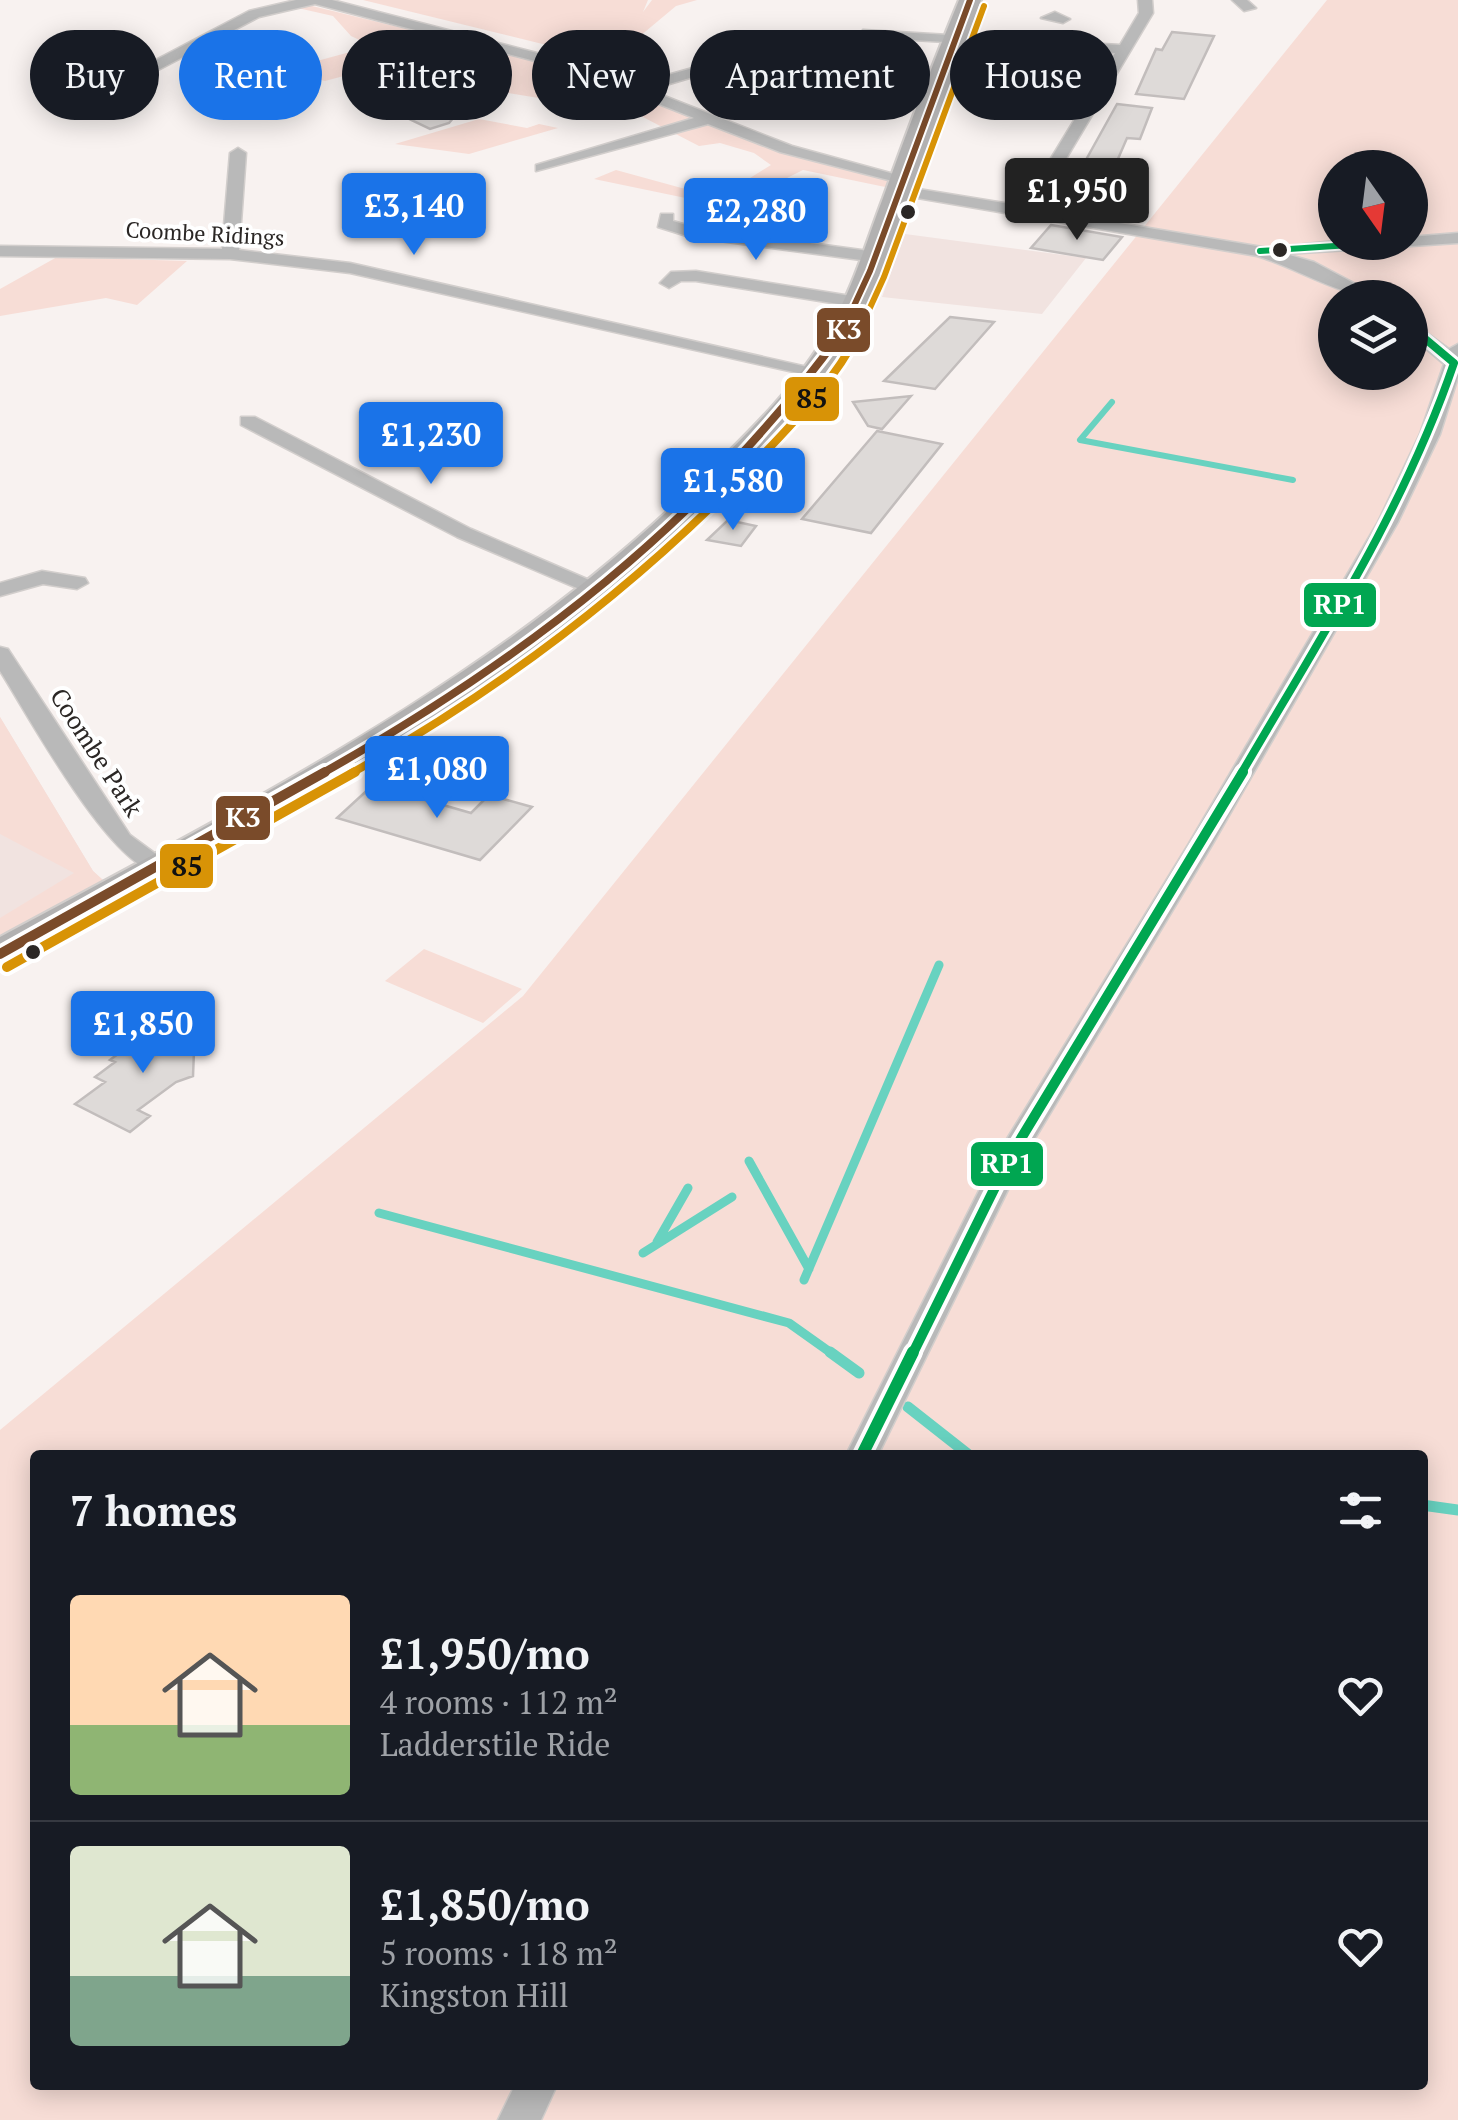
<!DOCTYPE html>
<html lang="en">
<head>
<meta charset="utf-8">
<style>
  body { margin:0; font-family:"PT Serif",serif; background:#242831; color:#f1f3f6; height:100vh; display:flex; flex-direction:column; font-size:38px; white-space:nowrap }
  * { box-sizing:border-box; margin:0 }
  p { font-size:32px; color:#9ea1a6 }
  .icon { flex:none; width:55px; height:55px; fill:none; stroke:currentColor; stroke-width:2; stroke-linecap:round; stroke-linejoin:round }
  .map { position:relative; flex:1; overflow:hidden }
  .details { position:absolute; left:30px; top:1450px; width:1398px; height:640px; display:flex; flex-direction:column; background:#171b24; border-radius:10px; box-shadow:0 5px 25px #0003 }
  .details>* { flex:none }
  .hud { position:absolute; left:30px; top:30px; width:1400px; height:90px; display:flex; gap:20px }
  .needle { width:65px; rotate:166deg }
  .tools { position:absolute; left:1318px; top:150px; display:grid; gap:20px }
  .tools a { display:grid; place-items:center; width:110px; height:110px; border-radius:50%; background:#171b24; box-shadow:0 5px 25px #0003; font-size:50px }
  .price { position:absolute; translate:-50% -85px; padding:0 22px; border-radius:10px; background:#1a73e8; color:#fff; font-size:32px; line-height:65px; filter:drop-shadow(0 2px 5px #0008) }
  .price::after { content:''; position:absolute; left:50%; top:60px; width:30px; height:22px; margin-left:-15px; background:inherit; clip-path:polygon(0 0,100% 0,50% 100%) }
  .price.current { background:#222; color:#fff }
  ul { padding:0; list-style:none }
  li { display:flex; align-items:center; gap:30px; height:250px; padding:0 40px }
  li+li { border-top:2px solid #363941 }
  li span { display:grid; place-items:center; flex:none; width:280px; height:200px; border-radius:10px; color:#555 }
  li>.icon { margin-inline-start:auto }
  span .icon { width:120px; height:120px; fill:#fffc; stroke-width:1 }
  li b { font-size:42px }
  h2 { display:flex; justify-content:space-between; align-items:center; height:120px; padding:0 40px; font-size:42px }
  .tag { padding:0 35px; border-radius:45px; background:#171b24; box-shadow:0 5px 25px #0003; font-size:35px; line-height:90px }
  .tag.current { background:#1a73e8; color:#fff }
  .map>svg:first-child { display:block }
  .built { fill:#f1e3e0 }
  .green { fill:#f7ddd6; fill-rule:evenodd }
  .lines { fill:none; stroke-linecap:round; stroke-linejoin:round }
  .stream-far2 { stroke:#68d2c0; stroke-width:6 }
  .stream-far1 { stroke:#68d2c0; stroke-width:9 }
  .stream { stroke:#68d2c0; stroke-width:11 }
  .building { fill:#dedad8; stroke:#c2bdbc; stroke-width:2.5 }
  .minor-casing { stroke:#d2cecc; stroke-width:3 }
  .primary-casing { stroke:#d2cecc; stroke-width:4 }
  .minor { fill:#b9b9b9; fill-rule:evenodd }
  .primary { fill:#b2b1b1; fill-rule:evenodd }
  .bus-1-far2-casing { stroke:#fff; stroke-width:10 }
  .bus-1-far1-casing { stroke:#fff; stroke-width:14 }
  .bus-1-casing { stroke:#fff; stroke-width:18 }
  .bus-2-far2-casing { stroke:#fff; stroke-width:10 }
  .bus-2-far1-casing { stroke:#fff; stroke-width:14 }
  .bus-2-casing { stroke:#fff; stroke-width:18 }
  .bus-3-far3-casing { stroke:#fff; stroke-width:10 }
  .bus-3-far2-casing { stroke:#fff; stroke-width:14 }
  .bus-3-far1-casing { stroke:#fff; stroke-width:18 }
  .bus-3-casing { stroke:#fff; stroke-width:20 }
  .bus-1-far2 { stroke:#7a4b2a; stroke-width:6 }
  .bus-1-far1 { stroke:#7a4b2a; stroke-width:8 }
  .bus-1 { stroke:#7a4b2a; stroke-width:10 }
  .bus-2-far2 { stroke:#d89306; stroke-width:6 }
  .bus-2-far1 { stroke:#d89306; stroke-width:8 }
  .bus-2 { stroke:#d89306; stroke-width:10 }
  .bus-3-far3 { stroke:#00a651; stroke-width:6 }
  .bus-3-far2 { stroke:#00a651; stroke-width:8 }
  .bus-3-far1 { stroke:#00a651; stroke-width:10 }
  .bus-3 { stroke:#00a651; stroke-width:12 }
  .bus-dot { fill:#2b2725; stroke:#fff; stroke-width:4 }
  .labels { text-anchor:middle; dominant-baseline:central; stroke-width:8; stroke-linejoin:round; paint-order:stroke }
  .far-street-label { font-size:22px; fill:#2b2725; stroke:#fff }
  .street-label { font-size:25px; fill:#2b2725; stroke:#fff }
  .line-badge { stroke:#fff; stroke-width:4 }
  .badge-label { font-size:28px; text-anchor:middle; font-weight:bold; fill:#fff }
  .pale-badge-label { font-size:28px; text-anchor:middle; font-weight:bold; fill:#111 }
</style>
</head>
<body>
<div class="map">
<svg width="1458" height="2120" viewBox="0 0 1458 2120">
  <rect width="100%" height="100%" fill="#f8f2f0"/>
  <path class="built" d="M970 44H992L1106 52 1098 67 964 59Z
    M905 234 1086 258 1042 314 882 297Z
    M0 717 93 871 104 881 0 936Z"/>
  <path class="green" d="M363 0H648L643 12 652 0H697L676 6 615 57 651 76 636 84 563 58 575 52Z
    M1327 0H1458V2120H0V1430L523 996ZM1335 168H1410V242H1335ZM1335 298H1410V372H1335ZM35 1455H1422V2085H35Z
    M304 4 566 68 892 180 890 188 803 170 729 207 594 179 616 170 718 198 771 165 754 153 720 143 699 146 637 114 496 91 458 77 464 72 449 66 433 71 406 59 392 64 409 71 375 81 355 73 325 81 247 61 255 56 306 64 372 46 351 36 333 16 289 6Z
    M479 119 527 128 539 124 558 128 469 154 395 144Z
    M57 257 187 261 137 305 106 298 0 316V289Z
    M0 717 93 871 104 881 0 936V918L74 873 0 834Z
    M424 949 522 989 483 1023 385 981Z"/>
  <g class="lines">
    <path class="stream-far2" d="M1112 402 1080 440 1293 480"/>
    <path class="stream-far1" d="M749 1161 809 1269
      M379 1213 789 1323 834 1355
      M657 1242 688 1188
      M643 1253 732 1197
      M804 1280 939 965"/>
    <path class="stream" d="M830 1352 859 1373
      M908 1407 969 1455
      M1422 1505 1458 1510"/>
  </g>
  <path class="building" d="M1172 32 1214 36 1184 99 1136 94 1156 49 1162 50Z
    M432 72 477 90 449 123 430 129 357 94Z
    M1117 104 1152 108 1140 139 1127 138 1101 198 1121 201 1115 208 1133 212 1126 220 1064 210 1068 205 1062 203Z
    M1051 225 1122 237 1103 260 1031 248Z
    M950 317 994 322 935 389 884 381Z
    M911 396 882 429 868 426 853 402Z
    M877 431 942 444 871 533 802 519Z
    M728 520 756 526 741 546 707 540Z
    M373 785 471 813 489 795 532 807 480 860 337 818Z
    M175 1025 209 1040 194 1051 193 1076 176 1082 138 1110 150 1116 130 1132 75 1104 105 1082 95 1077 115 1062 110 1060 131 1044Z"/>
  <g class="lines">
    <g class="minor-casing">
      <path id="minor" d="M296 0H332L591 67 636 84 728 58 775 35H785V41L757 58 649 90 792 146 912 179 904 184 780 152 708 124 536 171V165L694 118 581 73 315 4 259 17 160 69 93 87 86 83 150 63 249 11Z
        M1138 0H1152L1153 13 1036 209 1268 248 1335 241 1410 242V237L1458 233V243L1286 254 1314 262 1382 298C1343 298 1297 268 1257 256L894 194 892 191 900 186 1022 206 1115 53 868 37 863 30 1120 45 1139 13Z
        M1232 0H1247L1256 8 1244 11Z
        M1055 12 1070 19 1063 23 1041 18Z
        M238 148 246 153 239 250 350 263 825 371 816 377 350 273 230 259 0 256V246L222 249 230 153Z
        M661 214H673V221L693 227 876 252 884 257 876 262 690 237 658 227Z
        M696 271 857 297 866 302 857 307 696 281H681L669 288 660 283 671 272Z
        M1410 321 1449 349 1458 344V377L1440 434 1398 522 1212 845 1025 1155 878 1455H846L997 1155 1188 845 1378 522 1420 434 1444 364 1410 335Z
        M241 417H255L471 529 610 589 607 594H591L457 537 241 425Z
        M42 571 85 578 88 583 77 589 43 584 0 596V583Z
        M0 647 8 649 130 835 168 863 171 868 168 873C119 886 26 711 0 671Z
        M515 2085H557L541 2120H498Z"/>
    </g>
    <g class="primary-casing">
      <path id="primary" d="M959 0H981L884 271 858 331 798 414 682 537 596 610 410 740 15 963 0 967V937C248 803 505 675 706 474 751 430 797 385 828 331 853 289 866 242 883 198 907 131 932 65 959 0Z"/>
    </g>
    <use href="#minor" class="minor"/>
    <use href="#primary" class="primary"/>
    <g class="bus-1-far2-casing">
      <path id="bus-1-far2" d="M841 334 870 271 970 0"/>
    </g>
    <g class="bus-1-far1-casing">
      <path id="bus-1-far1" d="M321 774C524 660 704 522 842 332"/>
    </g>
    <g class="bus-1-casing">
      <path id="bus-1" d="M0 954 325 772"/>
    </g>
    <g class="bus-2-far2-casing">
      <path id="bus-2-far2" d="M858 334 884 277 984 6"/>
    </g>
    <g class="bus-2-far1-casing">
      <path id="bus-2-far1" d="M350 774C500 690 636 587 755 463 792 424 835 381 859 332"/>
    </g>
    <g class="bus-2-casing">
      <path id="bus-2" d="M7 967 355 772"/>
    </g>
    <g class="bus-3-far3-casing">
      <path id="bus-3-far3" d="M1260 251 1396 242
        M1410 326 1420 334"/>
    </g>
    <g class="bus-3-far2-casing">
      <path id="bus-3-far2" d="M1241 774C1319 640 1404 510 1454 363L1417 332"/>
    </g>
    <g class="bus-3-far1-casing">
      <path id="bus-3-far1" d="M912 1355 1011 1155 1243 772"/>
    </g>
    <g class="bus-3-casing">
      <path id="bus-3" d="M862 1455 913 1352"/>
    </g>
    <use href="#bus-1-far2" class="bus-1-far2"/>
    <use href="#bus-1-far1" class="bus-1-far1"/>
    <use href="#bus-1" class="bus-1"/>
    <use href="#bus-2-far2" class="bus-2-far2"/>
    <use href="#bus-2-far1" class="bus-2-far1"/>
    <use href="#bus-2" class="bus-2"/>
    <use href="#bus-3-far3" class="bus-3-far3"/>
    <use href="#bus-3-far2" class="bus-3-far2"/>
    <use href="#bus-3-far1" class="bus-3-far1"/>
    <use href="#bus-3" class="bus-3"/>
  </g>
  <g class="bus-dot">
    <circle cx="908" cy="212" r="9"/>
    <circle cx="1280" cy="250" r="9"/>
    <circle cx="33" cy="952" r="9"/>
  </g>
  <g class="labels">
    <g class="far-street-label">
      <text transform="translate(205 233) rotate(3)">Coombe Ridings</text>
    </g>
    <g class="street-label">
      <text transform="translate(97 752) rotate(57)">Coombe Park</text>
    </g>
  </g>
  <g class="line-badge">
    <rect x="815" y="306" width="57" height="48" rx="10" fill="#7a4b2a"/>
    <rect x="783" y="375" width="58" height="48" rx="10" fill="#d89306"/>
    <rect x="1302" y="581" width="76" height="48" rx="10" fill="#00a651"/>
    <rect x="214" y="794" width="58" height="48" rx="10" fill="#7a4b2a"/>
    <rect x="158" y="842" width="57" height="48" rx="10" fill="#d89306"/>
    <rect x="969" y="1140" width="76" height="48" rx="10" fill="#00a651"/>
  </g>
  <g class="badge-label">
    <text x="844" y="339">K3</text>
    <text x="1340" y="614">RP1</text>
    <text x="243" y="827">K3</text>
    <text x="1007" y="1173">RP1</text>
  </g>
  <g class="pale-badge-label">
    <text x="812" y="408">85</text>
    <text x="187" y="876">85</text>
  </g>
</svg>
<div class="tools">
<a><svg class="needle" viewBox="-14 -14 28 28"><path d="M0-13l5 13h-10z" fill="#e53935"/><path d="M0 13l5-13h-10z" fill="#9ea1a6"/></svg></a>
<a><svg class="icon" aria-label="layers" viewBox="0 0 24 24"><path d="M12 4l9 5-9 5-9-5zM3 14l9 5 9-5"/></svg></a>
</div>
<b class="price current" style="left:1077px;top:243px">£1,950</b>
<b class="price" style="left:414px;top:258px">£3,140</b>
<b class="price" style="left:756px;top:263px">£2,280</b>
<b class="price" style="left:431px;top:487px">£1,230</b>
<b class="price" style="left:733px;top:533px">£1,580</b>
<b class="price" style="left:437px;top:821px">£1,080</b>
<b class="price" style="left:143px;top:1076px">£1,850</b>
<div class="hud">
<a class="tag">Buy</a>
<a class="tag current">Rent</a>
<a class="tag">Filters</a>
<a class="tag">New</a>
<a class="tag">Apartment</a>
<a class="tag">House</a>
</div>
<section class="details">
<h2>7 homes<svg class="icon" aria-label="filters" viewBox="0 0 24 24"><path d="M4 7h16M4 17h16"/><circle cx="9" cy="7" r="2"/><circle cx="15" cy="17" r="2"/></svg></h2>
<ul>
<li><span style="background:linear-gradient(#ffd9b3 65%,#8fb573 0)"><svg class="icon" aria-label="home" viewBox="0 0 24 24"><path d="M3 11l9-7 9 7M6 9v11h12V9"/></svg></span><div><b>£1,950/mo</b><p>4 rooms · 112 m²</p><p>Ladderstile Ride</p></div><svg class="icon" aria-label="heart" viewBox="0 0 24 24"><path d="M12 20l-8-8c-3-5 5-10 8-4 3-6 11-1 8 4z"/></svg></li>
<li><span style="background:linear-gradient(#dfe7d0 65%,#7fa58c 0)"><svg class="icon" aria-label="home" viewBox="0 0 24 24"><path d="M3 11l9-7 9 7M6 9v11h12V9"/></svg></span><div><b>£1,850/mo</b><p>5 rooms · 118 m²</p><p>Kingston Hill</p></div><svg class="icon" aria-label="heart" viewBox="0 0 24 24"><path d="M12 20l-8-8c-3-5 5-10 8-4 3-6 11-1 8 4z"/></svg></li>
</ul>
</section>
</div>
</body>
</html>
